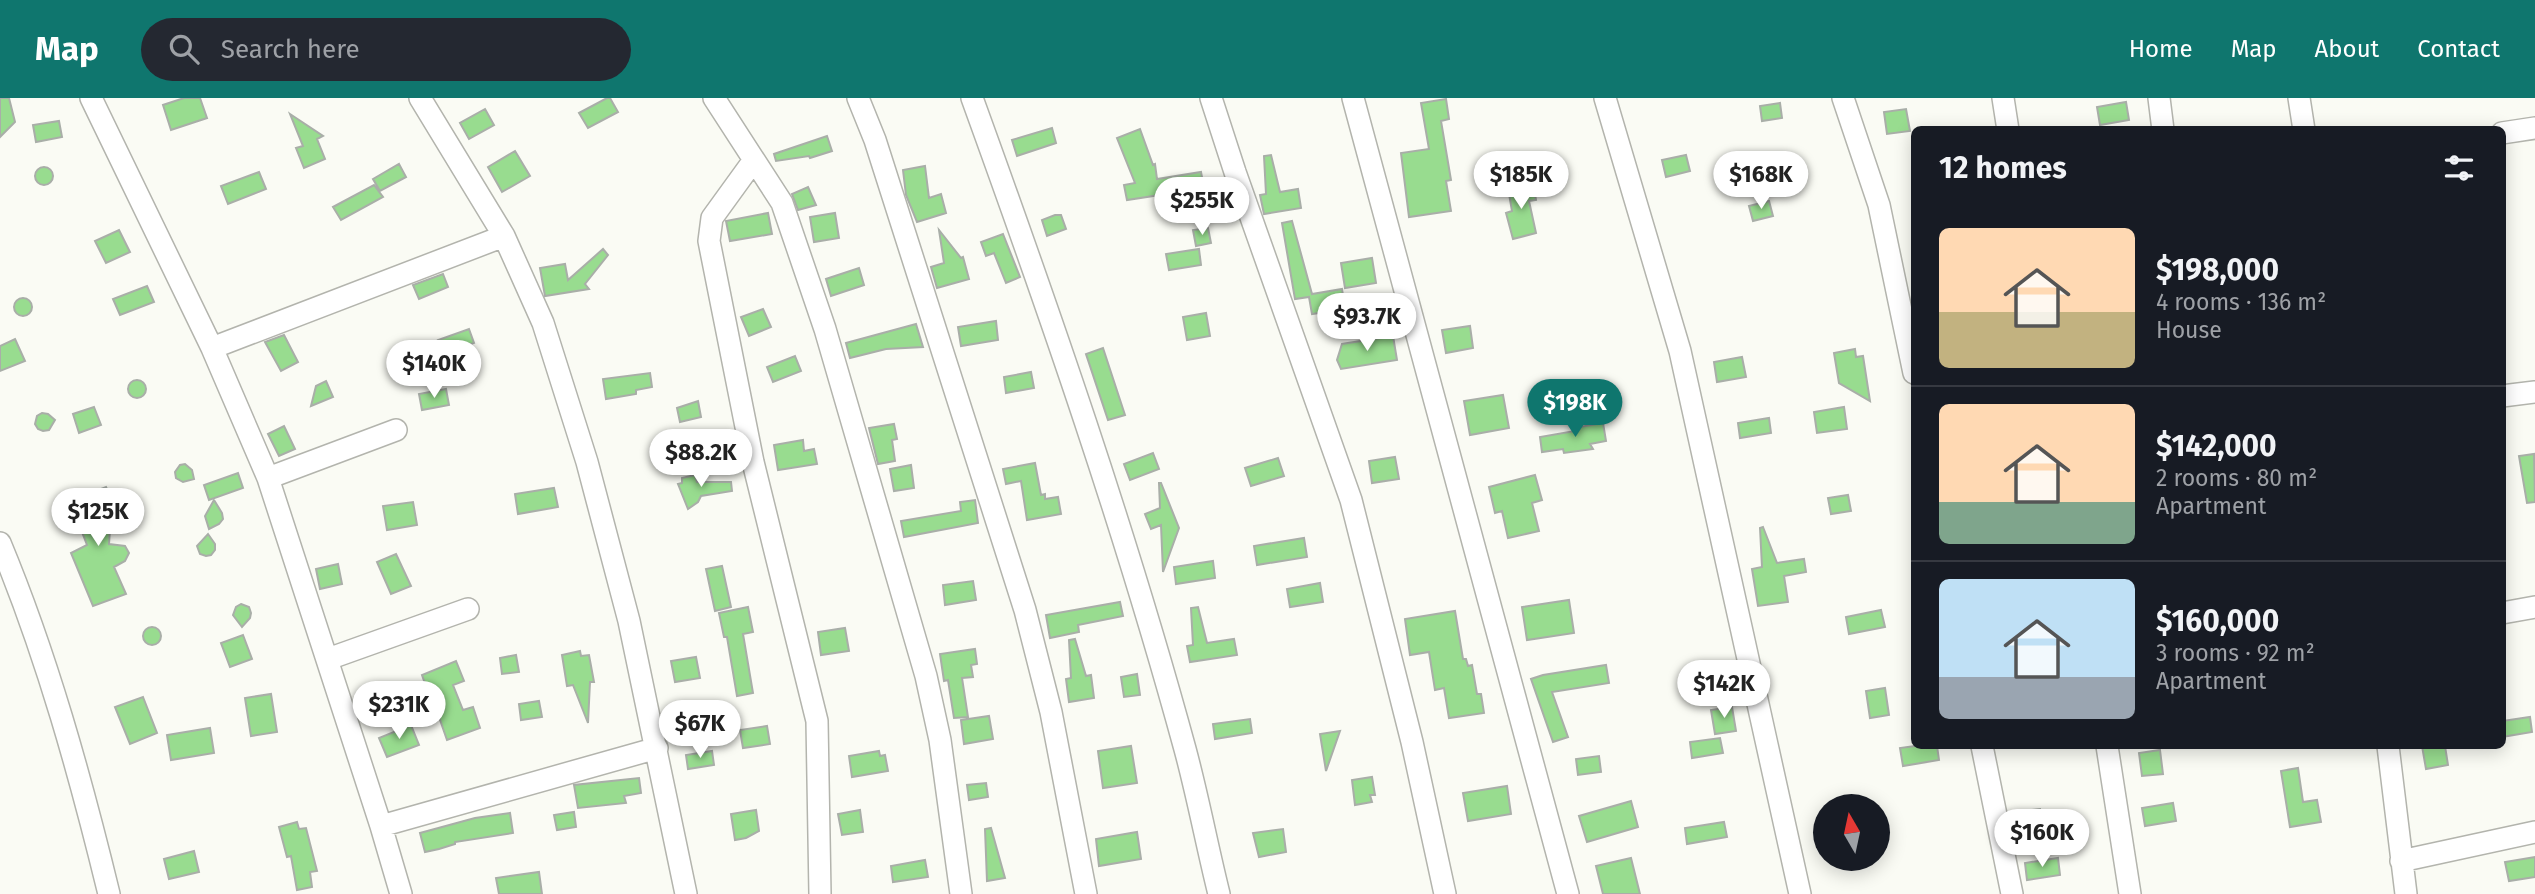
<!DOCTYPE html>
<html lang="en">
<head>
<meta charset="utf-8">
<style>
  body { margin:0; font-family:"Fira Sans",sans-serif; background:#242831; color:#f1f3f6; height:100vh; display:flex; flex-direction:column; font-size:26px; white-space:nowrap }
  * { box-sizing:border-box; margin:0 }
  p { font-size:23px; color:#9ea1a6 }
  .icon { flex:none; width:38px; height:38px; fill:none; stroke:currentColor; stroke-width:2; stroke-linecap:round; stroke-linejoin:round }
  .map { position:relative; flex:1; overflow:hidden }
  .sheet { position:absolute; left:1911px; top:28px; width:595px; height:623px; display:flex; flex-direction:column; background:#171b24; border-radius:10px; box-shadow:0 4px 18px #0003 }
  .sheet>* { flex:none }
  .needle { width:46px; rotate:351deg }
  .fabs { position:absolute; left:1813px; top:696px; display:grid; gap:14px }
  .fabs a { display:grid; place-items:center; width:77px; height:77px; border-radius:50%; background:#171b24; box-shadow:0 4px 18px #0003; font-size:35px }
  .price { position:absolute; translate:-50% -60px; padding:0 16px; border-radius:24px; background:#fff; color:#222; font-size:23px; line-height:46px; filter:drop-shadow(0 2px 4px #0008) }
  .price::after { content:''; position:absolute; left:50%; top:42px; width:21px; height:16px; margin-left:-10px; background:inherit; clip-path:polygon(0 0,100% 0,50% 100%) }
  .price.on { background:#0f766e; color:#fff }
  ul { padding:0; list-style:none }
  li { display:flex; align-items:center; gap:21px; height:175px; padding:0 28px }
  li+li { border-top:2px solid #363941 }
  li span { display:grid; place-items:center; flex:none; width:196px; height:140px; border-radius:10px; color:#555 }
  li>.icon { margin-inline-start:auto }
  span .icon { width:84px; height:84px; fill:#fffc; stroke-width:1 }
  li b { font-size:30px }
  h2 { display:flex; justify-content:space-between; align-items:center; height:84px; padding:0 28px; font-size:30px }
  header { display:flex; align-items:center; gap:42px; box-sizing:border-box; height:98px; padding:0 35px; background:#0f766e; color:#fff }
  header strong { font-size:33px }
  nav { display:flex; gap:38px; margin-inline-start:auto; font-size:24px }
  .search { width:490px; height:63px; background:#242831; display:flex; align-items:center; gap:18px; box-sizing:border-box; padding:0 24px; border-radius:38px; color:#9ea1a6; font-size:26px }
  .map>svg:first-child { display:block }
  .building { fill:#98dc8f; stroke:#a9aea8; stroke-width:2 }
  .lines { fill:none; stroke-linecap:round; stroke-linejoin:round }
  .street-casing { stroke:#b3b4ad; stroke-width:24 }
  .street { stroke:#fff; stroke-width:21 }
</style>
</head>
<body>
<header>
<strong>Map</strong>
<div class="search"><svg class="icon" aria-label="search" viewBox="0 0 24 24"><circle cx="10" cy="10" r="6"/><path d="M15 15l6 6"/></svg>Search here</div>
<nav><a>Home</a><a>Map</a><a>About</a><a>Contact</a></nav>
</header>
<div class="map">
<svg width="2535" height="796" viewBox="0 0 2535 796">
  <rect width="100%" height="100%" fill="#fafbf4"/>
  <path class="building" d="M0 0H9L15 24 0 39Z
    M184 0H200L207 20 171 32 163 7Z
    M607 0H610L618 14 588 30 579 15Z
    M1446 1 1449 21 1441 23 1451 82 1446 83 1451 113 1409 119 1401 55 1429 51 1421 5Z
    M2126 4 2129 22 2100 27 2097 9Z
    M1780 5 1782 20 1762 23 1760 8Z
    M485 11 494 27 469 41 460 25Z
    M1906 11 1910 33 1887 36 1884 14Z
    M290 16 323 38 317 41 325 61 304 70 296 50 303 48Z
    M59 23 62 39 36 44 33 27Z
    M1052 30 1056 45 1017 58 1012 42Z
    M1140 31 1153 67 1155 66 1157 81 1201 74 1204 90 1187 93 1185 82 1179 94 1127 102 1124 87 1135 85 1117 40Z
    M827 38 832 53 810 60 809 58 776 63 774 56Z
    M515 53 530 78 502 94 488 69Z
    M1271 57 1280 94 1298 91 1301 110 1264 116 1260 97 1266 96 1264 58Z
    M1686 57 1690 73 1666 79 1662 62Z
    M399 66 406 79 380 93 373 81Z
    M925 68 929 100 941 96 946 115 917 124 906 97 903 72Z
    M35 78a9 9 0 1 1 18 0a9 9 0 1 1-18 0Z
    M259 74 266 91 228 106 221 88Z
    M1533 85 1536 102 1529 103 1536 135 1513 141 1506 115 1512 113 1508 90Z
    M374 87 383 99 341 122 333 109Z
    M808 89 816 107 798 112 792 96Z
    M1769 103 1773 118 1753 123 1749 108Z
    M768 115 772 136 730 143 726 123Z
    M835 115 839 140 814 144 810 119Z
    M1055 117H1061L1066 131 1047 138 1042 122Z
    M1292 123 1312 196 1342 191 1345 211 1312 216 1309 199 1295 201 1282 125Z
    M1208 130 1211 145 1196 148 1193 132Z
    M119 132 130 154 106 165 95 143Z
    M939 132 961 160 963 159 969 181 937 190 931 169 944 165Z
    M1003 136 1020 179 1006 185 994 155 986 158 981 144Z
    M603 151 608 157 585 186 589 191 545 198 540 170 565 166 568 182Z
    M1199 151 1201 167 1169 172 1166 156Z
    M1372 160 1376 185 1345 190 1341 165Z
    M859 170 864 187 831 198 826 181Z
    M443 176 448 189 419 201 413 187Z
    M147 188 154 204 120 217 113 201Z
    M14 209a9 9 0 1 1 18 0a9 9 0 1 1-18 0Z
    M763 211 771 229 749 238 741 219Z
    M1206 215 1210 238 1187 242 1183 219Z
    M996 223 998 242 961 248 958 229Z
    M916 226 923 249 886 251 850 260 846 245Z
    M1470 228 1473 250 1446 255 1442 232Z
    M469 231 474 245 444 256 438 242Z
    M284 237 298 264 281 273 265 244Z
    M1393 238 1397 262 1341 271 1337 262 1342 246Z
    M15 241 25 263 0 273V248Z
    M1103 250 1125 317 1108 322 1086 256Z
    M1855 251 1856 259 1863 258 1870 303 1839 285 1834 255Z
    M795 258 801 273 773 284 767 269Z
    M1742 259 1746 279 1717 284 1714 264Z
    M1031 274 1034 290 1006 295 1004 279Z
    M650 275 652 289 636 292V296L606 301 603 281Z
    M128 291a9 9 0 1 1 18 0a9 9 0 1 1-18 0Z
    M326 283 333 299 311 308 316 288Z
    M446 291 449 307 422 312 419 296Z
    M1503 297 1509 330 1470 337 1464 303Z
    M698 303 701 319 680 324 677 310Z
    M94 309 101 327 79 335 73 316Z
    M1844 309 1847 331 1817 335 1814 314Z
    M42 315 48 316 55 322 49 332 43 333 38 331 35 326 37 318Z
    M1769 320 1771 335 1740 340 1738 325Z
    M1603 325 1606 343 1590 346 1593 351 1564 355 1563 351 1542 354 1540 339 1575 333 1574 330Z
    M894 326 897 341 892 342 895 363 878 366 869 330Z
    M284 328 295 351 279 358 268 336Z
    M803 342 804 353 814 351 817 366 778 372 774 347Z
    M1153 355 1159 371 1130 382 1124 366Z
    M2534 356 2535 404 2527 405 2519 358Z
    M1395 359 1399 381 1372 385 1369 363Z
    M1278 360 1284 378 1251 388 1245 370Z
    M1035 365 1041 397 1045 396V401L1058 399 1061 416 1027 422 1021 383 1006 386 1003 371Z
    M185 366 192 372 194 381 183 384 176 380 175 374 180 367Z
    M911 367 914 390 894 393 890 371Z
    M238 375 243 390 209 402 204 387Z
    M695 377 697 384H731L732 393 701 398 698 404 688 411 678 386 682 385V380Z
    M1535 377 1542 402 1532 405 1539 433 1508 440 1502 413 1495 415 1489 389Z
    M1159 385H1161L1179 430 1163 474 1161 427 1151 431 1145 416 1160 410Z
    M106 389 115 411 107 415 110 431 109 446 125 448 129 455 125 463 114 469 126 496 93 508 71 455 87 447 70 403Z
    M554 390 558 409 518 416 515 396Z
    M1848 397 1851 413 1831 416 1828 400Z
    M214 402 222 415 223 421 219 426 209 431 205 418Z
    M975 402 978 425 904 439 901 423 961 413 960 404Z
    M413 404 417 427 387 432 383 408Z
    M1763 429 1777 465 1804 461 1806 474 1784 478 1788 504 1758 508 1752 471 1762 469 1760 430Z
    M208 436 215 446V452L211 457 206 458 200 456 197 448Z
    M1304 440 1307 459 1257 467 1254 448Z
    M396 456 411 488 391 496 377 464Z
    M1213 463 1215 480 1176 486 1174 469Z
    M338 466 342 486 320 491 316 471Z
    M722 468 731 509 715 513 706 471Z
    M973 483 976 502 945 507 943 487Z
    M1320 485 1323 504 1290 509 1287 491Z
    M1569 502 1574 535 1527 542 1522 509Z
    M1120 504 1123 518 1078 527 1079 534 1050 540 1046 517Z
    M241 506 249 509 251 515 250 520 242 529 233 517 236 509Z
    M748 509 753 534 743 536 753 595 737 598 727 539H724L719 515Z
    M1198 509 1207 545 1234 541 1237 557 1190 564 1187 548 1193 547 1191 510Z
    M1881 512 1885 529 1849 536 1846 519Z
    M1455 513 1463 561H1466L1468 568 1472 567 1477 596H1481L1484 615 1449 620 1444 590 1435 592 1429 554 1410 557 1405 521Z
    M143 538a9 9 0 1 1 18 0a9 9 0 1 1-18 0Z
    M845 530 849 553 821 557 818 534Z
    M243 537 252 561 230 569 221 545Z
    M1075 541 1086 578 1091 577 1094 600 1069 604 1066 581 1071 580 1069 542Z
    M975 551 977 566 971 567 973 579 962 580 968 619 954 620 948 582 944 583 940 556Z
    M580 553 581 558 589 557 594 584H590L588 625 573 587 567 588 562 557Z
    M516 557 519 574 502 576 500 560Z
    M696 559 700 580 675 584 671 563Z
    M456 563 464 583 453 587 463 612 473 609 480 630 447 642 431 596 429 597 422 577Z
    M1606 567 1609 585 1552 594 1568 639 1553 644 1531 581 1543 577Z
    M1137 576 1140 597 1124 599 1121 579Z
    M1885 590 1889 617 1870 620 1866 593Z
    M271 596 277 634 251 638 245 600Z
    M143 599 157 635 130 646 115 609Z
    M539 603 542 619 521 622 519 606Z
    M1732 609 1736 633 1715 636 1711 612Z
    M989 618 993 641 964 646 961 622Z
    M2530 619 2532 634 2502 639V623Z
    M1250 621 1252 635 1215 641 1213 626Z
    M411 627 419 647 387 659 379 640Z
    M767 628 770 646 743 650 740 632Z
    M210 630 214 655 171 662 167 637Z
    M1340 633 1326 673 1320 636Z
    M1720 640 1723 655 1692 660 1690 644Z
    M1131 648 1137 685 1103 690 1098 653Z
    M1915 648H1937L1939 662 1903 668 1900 650Z
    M2422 648H2445L2448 667 2426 671Z
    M2160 652 2163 676 2142 678 2139 655Z
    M712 653 714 667 688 671 686 657Z
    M879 653 880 658 885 657 888 673 852 679 849 658Z
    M1599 658 1601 674 1578 677 1576 661Z
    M2298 670 2303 704 2317 702 2321 724 2290 729 2281 673Z
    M1372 679 1375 697H1370L1372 704 1355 707 1352 682Z
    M639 680 641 695 624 698 626 705 578 710 574 687Z
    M986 685 988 699 969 702 967 687Z
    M1507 688 1511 716 1468 723 1463 695Z
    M1631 703 1638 729 1587 744 1579 718Z
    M2173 705 2176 723 2145 728 2142 710Z
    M2040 711 2043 733 2018 737 2014 714Z
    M756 712 759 733 746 740 735 742 731 716Z
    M860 712 863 734 842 737 838 716Z
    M574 714 576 729 557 732 554 717Z
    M510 715 513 735 455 744V746L439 751 425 754 420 735 475 720Z
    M297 724 299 731 306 730 317 773 310 774 312 789 297 792 291 758 287 759 279 729Z
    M1724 724 1727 739 1687 746 1685 730Z
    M991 730 1005 780 987 783 985 731Z
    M1283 731 1286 754 1259 759 1253 735Z
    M1137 734 1141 761 1099 768 1096 741Z
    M194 753 199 774 169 781 164 761Z
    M2535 759V779L2509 783 2505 764Z
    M1631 760 1640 796H1603L1596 768Z
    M2058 760 2060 777 2027 782 2025 765Z
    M925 762 928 779 893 784 891 768Z
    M539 774 542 796H499L496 780Z"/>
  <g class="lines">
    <g class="street-casing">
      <path id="street" d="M91 0 212 250 268 380 381 728 401 796
        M420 0 504 138 543 225 587 364 629 523 686 796
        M714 0 782 105 825 231 926 578 940 642 961 796
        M858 0 875 42 1025 512 1051 614 1086 796
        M972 0C1050 215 1125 431 1185 651 1198 699 1207 748 1219 796
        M1211 0 1235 74 1351 402 1412 644 1445 796
        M1353 0 1568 796
        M1605 0 1680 253 1800 796
        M1843 0 1879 107 1914 275
        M2003 0 2008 32
        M2159 0 2163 32
        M2299 0 2304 32
        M2502 35 2535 30
        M754 62 712 120 709 143 753 364 817 623 820 796
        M212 250 504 138
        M2502 298 2535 294
        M268 380 396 332
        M0 445C47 558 80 677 109 796
        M2502 515 2535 509
        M328 561 468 511
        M1982 648 2012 796
        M2107 648 2130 796
        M2388 648 2406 796
        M381 728 657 650
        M2401 763 2535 734"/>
    </g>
    <use href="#street" class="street"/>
  </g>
</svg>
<div class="fabs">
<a><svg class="needle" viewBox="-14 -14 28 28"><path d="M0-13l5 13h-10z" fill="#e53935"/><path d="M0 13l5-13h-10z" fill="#9ea1a6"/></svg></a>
</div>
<b class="price" style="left:1521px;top:113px">$185K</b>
<b class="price" style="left:1761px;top:113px">$168K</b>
<b class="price" style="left:1202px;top:139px">$255K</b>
<b class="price" style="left:1367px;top:255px">$93.7K</b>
<b class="price" style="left:434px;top:302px">$140K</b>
<b class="price on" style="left:1575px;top:341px">$198K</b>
<b class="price" style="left:701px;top:391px">$88.2K</b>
<b class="price" style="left:98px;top:450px">$125K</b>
<b class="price" style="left:1724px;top:622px">$142K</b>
<b class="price" style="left:399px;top:643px">$231K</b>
<b class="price" style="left:700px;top:662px">$67K</b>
<b class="price" style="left:2042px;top:771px">$160K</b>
<section class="sheet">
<h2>12 homes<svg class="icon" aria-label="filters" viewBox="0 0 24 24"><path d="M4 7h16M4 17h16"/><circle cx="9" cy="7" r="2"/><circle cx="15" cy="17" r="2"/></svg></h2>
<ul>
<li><span style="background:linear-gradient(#ffd9b3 60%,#c2b280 0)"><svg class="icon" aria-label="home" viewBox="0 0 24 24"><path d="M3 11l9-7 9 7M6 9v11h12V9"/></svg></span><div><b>$198,000</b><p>4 rooms · 136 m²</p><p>House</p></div></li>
<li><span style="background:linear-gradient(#ffd9b3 70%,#7fa58c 0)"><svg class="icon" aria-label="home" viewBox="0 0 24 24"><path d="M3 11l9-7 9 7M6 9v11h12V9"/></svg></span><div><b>$142,000</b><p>2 rooms · 80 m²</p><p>Apartment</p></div></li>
<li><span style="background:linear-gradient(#bfe0f5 70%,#9aa5b1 0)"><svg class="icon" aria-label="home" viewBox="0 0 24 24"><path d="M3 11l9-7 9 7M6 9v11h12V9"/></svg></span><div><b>$160,000</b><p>3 rooms · 92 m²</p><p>Apartment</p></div></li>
</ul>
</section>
</div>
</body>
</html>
